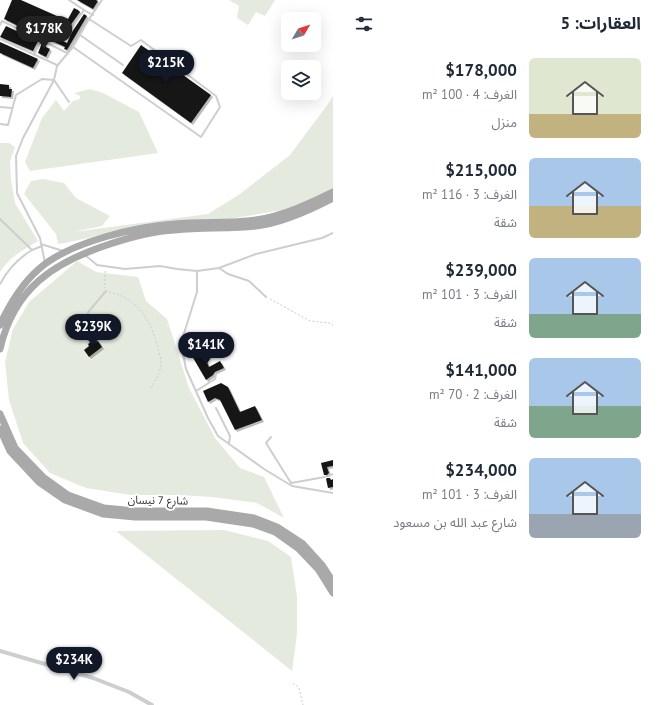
<!DOCTYPE html>
<html lang="ar">
<head>
<meta charset="utf-8">
<style>
  body { margin:0; font-family:"PT Sans","Noto Sans Arabic",sans-serif; background:#f6f6f7; color:#1f2937; direction:rtl; height:100vh; display:flex; flex-direction:column; font-size:15px; white-space:nowrap }
  * { box-sizing:border-box; margin:0 }
  p { font-size:13px; color:#747a83 }
  .icon { flex:none; width:22px; height:22px; fill:none; stroke:currentColor; stroke-width:2; stroke-linecap:round; stroke-linejoin:round }
  .map { position:relative; flex:1; overflow:hidden; direction:ltr }
  .panel { display:flex; flex-direction:column; background:#fff; width:328px }
  .panel>* { flex:none }
  .needle { width:26px; rotate:51deg }
  .tools { position:absolute; left:281px; top:12px; display:grid; gap:8px }
  .tools a { display:grid; place-items:center; width:40px; height:40px; border-radius:6px; background:#fff; box-shadow:0 4px 16px #0002; font-size:20px }
  .price { position:absolute; translate:-50% -34px; padding:0 9px; border-radius:14px; background:#111827; color:#fff; font-size:13px; line-height:26px; filter:drop-shadow(0 1px 2px #0008) }
  .price::after { content:''; position:absolute; left:50%; top:24px; width:12px; height:9px; margin-left:-6px; background:inherit; clip-path:polygon(0 0,100% 0,50% 100%) }
  .price.selected { background:#222; color:#fff }
  ul { padding:0; list-style:none }
  li { display:flex; align-items:center; gap:12px; height:100px; padding:0 20px }
  li span { display:grid; place-items:center; flex:none; width:112px; height:80px; border-radius:6px; color:#555 }
  li>.icon { margin-inline-start:auto }
  span .icon { width:48px; height:48px; fill:#fffc; stroke-width:1 }
  li b { font-size:17px }
  h2 { display:flex; justify-content:space-between; align-items:center; height:48px; padding:0 20px; font-size:17px }
  main { display:flex; flex:1; min-height:0 }
  .map>svg:first-child { display:block }
  .green { fill:#e5eade }
  .building { fill:#181818; filter:url(#shadow) }
  .lines { fill:none; stroke-linecap:round; stroke-linejoin:round }
  .path { stroke:#cbcbcb; stroke-width:1; stroke-dasharray:2 2; stroke-linecap:butt }
  .service { stroke:#cecece; stroke-width:2 }
  .minor { stroke:#cecece; stroke-width:4 }
  .primary { stroke:#a9a9a9; stroke-width:7 }
  .labels { text-anchor:middle; dominant-baseline:central; stroke-width:4; stroke-linejoin:round; paint-order:stroke }
  .street-label { font-size:11px; fill:#313131; stroke:#fff }
</style>
</head>
<body>
<main>
<section class="panel">
<h2>العقارات: 5<svg class="icon" aria-label="filters" viewBox="0 0 24 24"><path d="M4 7h16M4 17h16"/><circle cx="9" cy="7" r="2"/><circle cx="15" cy="17" r="2"/></svg></h2>
<ul>
<li><span style="background:linear-gradient(#dfe7d0 70%,#c2b280 0)"><svg class="icon" aria-label="home" viewBox="0 0 24 24"><path d="M3 11l9-7 9 7M6 9v11h12V9"/></svg></span><div><b>$178,000</b><p>الغرف: 4 · 100 m²</p><p>منزل</p></div></li>
<li><span style="background:linear-gradient(#a9c7e8 60%,#c2b280 0)"><svg class="icon" aria-label="home" viewBox="0 0 24 24"><path d="M3 11l9-7 9 7M6 9v11h12V9"/></svg></span><div><b>$215,000</b><p>الغرف: 3 · 116 m²</p><p>شقة</p></div></li>
<li><span style="background:linear-gradient(#a9c7e8 70%,#7fa58c 0)"><svg class="icon" aria-label="home" viewBox="0 0 24 24"><path d="M3 11l9-7 9 7M6 9v11h12V9"/></svg></span><div><b>$239,000</b><p>الغرف: 3 · 101 m²</p><p>شقة</p></div></li>
<li><span style="background:linear-gradient(#a9c7e8 60%,#7fa58c 0)"><svg class="icon" aria-label="home" viewBox="0 0 24 24"><path d="M3 11l9-7 9 7M6 9v11h12V9"/></svg></span><div><b>$141,000</b><p>الغرف: 2 · 70 m²</p><p>شقة</p></div></li>
<li><span style="background:linear-gradient(#a9c7e8 70%,#9aa5b1 0)"><svg class="icon" aria-label="home" viewBox="0 0 24 24"><path d="M3 11l9-7 9 7M6 9v11h12V9"/></svg></span><div><b>$234,000</b><p>الغرف: 3 · 101 m²</p><p>شارع عبد الله بن مسعود</p></div></li>
</ul>
</section>
<div class="map">
<svg width="333" height="705" viewBox="0 0 333 705">
  <defs>
    <filter id="shadow"><feDropShadow dx="2" dy="2" stdDeviation="0" flood-color="#0004"/></filter>
  </defs>
  <rect width="100%" height="100%" fill="#fff"/>
  <path class="green" d="M229 0H275L265 16 256 12 248 25 237 18 239 6Z
    M90 89 103 93 139 112 158 153 30 171 25 162 42 118 56 100 64 111 73 101 80 99V96L74 93Z
    M333 96V188L289 209 216 221 160 226 101 235 65 243 58 244 56 234 24 194 31 181 43 179 64 183 76 198 110 216 102 226 73 232 208 214 240 194 290 155 325 108Z
    M0 143H9L15 147 10 161 11 180 15 203 38 241C23 250 9 257 0 272Z
    M77 261 96 272 138 277 146 301 167 319 189 388 215 438 240 468 264 477 284 518 257 503 212 497 178 495H131L86 488 50 473 23 443 9 400 5 362 13 329 29 302Z
    M224 530 268 541 291 557 297 597V634L292 671 116 531Z"/>
  <path class="building" d="M12 0H21L66 20V18L68 19 74 8 78 10 80 12 67 30 55 22 50 34 67 43 72 32 84 14 87 16 67 50 64 49 65 47 48 39 47 40 4 19Z
    M77 0H96L98 1 93 9Z
    M6 26 38 41 33 51 0 37Z
    M0 42 38 59 33 68 0 53Z
    M42 43 45 45 44 46 50 49 46 57 38 53Z
    M141 45 211 95 191 123 122 73Z
    M0 84 9 85V89H12L11 97 0 96Z
    M98 341 102 347 89 357 84 350 89 346 88 344 91 342 93 344Z
    M201 350 209 367 220 361 224 368 215 372 213 375 206 380 192 356Z
    M221 383 228 387 240 412 255 406 262 420 235 430 220 400 215 398 208 402 203 391Z
    M333 460V466L327 467 329 473 327 475H324L321 463Z
    M327 478H330L331 480 333 479V487L328 488 326 479Z"/>
  <g class="lines">
    <path class="path" d="M105 271V288
      M109 292C138 298 152 322 158 349 159 354 162 360 161 364 160 374 155 382 149 389
      M270 299 310 321 330 323 333 325
      M293 683 299 688 303 705"/>
    <path class="service" d="M69 0 84 10
      M0 25 2 21 41 40 34 55
      M56 32 67 35 84 10 93 15
      M80 35 123 65
      M0 39 57 65
      M41 40 67 53
      M73 47 201 137 220 107 216 96 141 40 131 46 89 19
      M0 107 12 108
      M0 124 8 125 16 95 42 79 54 80 69 102
      M0 219 32 250 42 246
      M41 244 63 251
      M85 255 97 265 125 269 160 266 177 269 197 271V292L181 343 186 369 208 418 218 436 264 469 292 486 333 493
      M45 263 40 238 17 193 16 156 23 138 54 80 57 66 73 47 89 19 102 0
      M219 268 228 274 249 281 266 297
      M197 271 219 268 256 254 322 238 333 233
      M0 284C8 269 17 259 32 250
      M89 334 83 323 89 311 106 291
      M196 391 215 379 216 374
      M216 408 230 436 229 444
      M271 437 266 443 291 483
      M329 476 333 474
      M291 483 325 477"/>
    <path class="minor" d="M0 651 93 678 129 692 152 705"/>
    <path class="primary" d="M0 325C10 303 25 279 45 264 76 241 135 227 174 224 201 221 229 224 256 220 283 216 309 204 333 192
      M0 349C14 288 54 262 110 244 131 237 153 231 175 230 202 227 229 229 256 226 282 223 310 210 333 198
      M0 414 15 448 43 477 68 495 104 508 135 511H207L254 518 277 527 303 544 322 565 333 582
      M0 429 10 451 39 482 65 500 103 514 135 517H206L253 524 275 532 299 549 318 569 333 593"/>
  </g>
  <g class="labels">
    <g class="street-label">
      <text transform="translate(158 500) rotate(1)">شارع 7 نيسان</text>
    </g>
  </g>
</svg>
<div class="tools">
<a><svg class="needle" viewBox="-14 -14 28 28"><path d="M0-13l5 13h-10z" fill="#e53935"/><path d="M0 13l5-13h-10z" fill="#747a83"/></svg></a>
<a><svg class="icon" aria-label="layers" viewBox="0 0 24 24"><path d="M12 4l9 5-9 5-9-5zM3 14l9 5 9-5"/></svg></a>
</div>
<b class="price selected" style="left:44px;top:50px">$178K</b>
<b class="price" style="left:166px;top:84px">$215K</b>
<b class="price" style="left:93px;top:348px">$239K</b>
<b class="price" style="left:206px;top:366px">$141K</b>
<b class="price" style="left:74px;top:681px">$234K</b>
</div>
</main>
</body>
</html>
